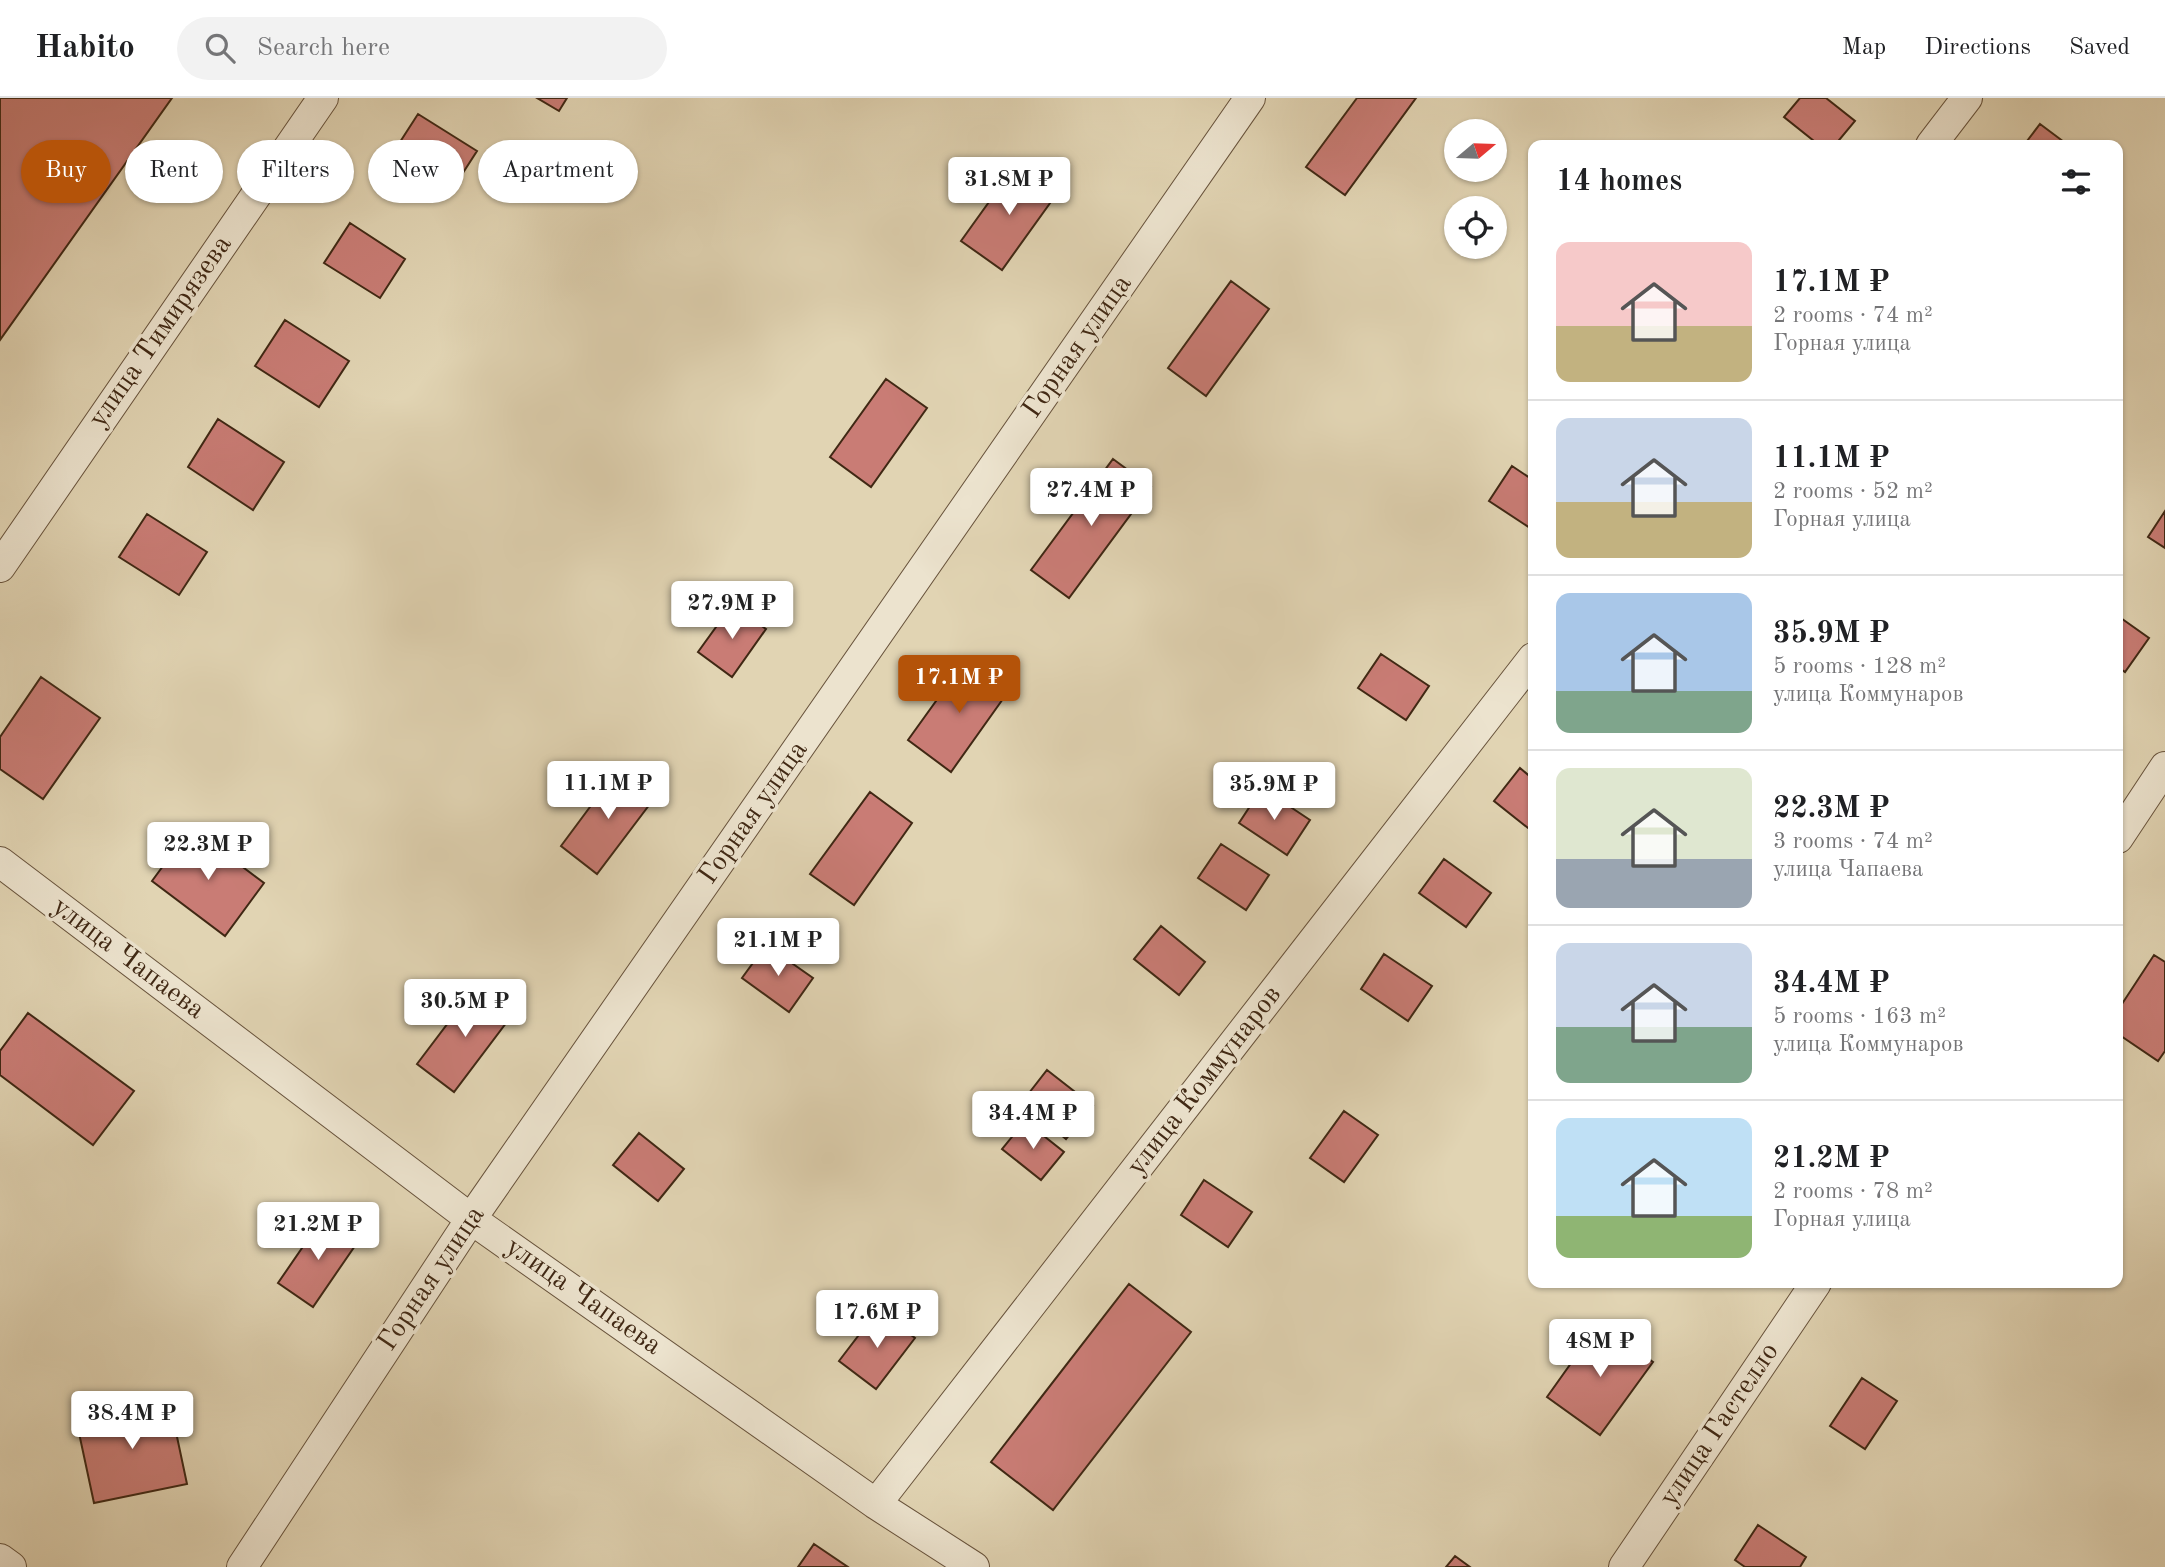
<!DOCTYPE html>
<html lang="en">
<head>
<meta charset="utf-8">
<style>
  body { margin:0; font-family:"Old Standard TT",serif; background:#f2f2f2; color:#202124; height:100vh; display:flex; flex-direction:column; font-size:26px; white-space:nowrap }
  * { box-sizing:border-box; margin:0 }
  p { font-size:23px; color:#757577 }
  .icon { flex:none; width:38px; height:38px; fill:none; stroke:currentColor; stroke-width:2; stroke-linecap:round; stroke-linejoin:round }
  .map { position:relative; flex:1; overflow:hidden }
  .sheet { position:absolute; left:1528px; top:42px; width:595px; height:1148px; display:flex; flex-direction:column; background:#fff; border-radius:14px; box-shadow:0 2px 5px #0004 }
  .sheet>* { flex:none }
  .guide { position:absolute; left:21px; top:42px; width:665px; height:63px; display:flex; gap:14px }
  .needle { width:46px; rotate:71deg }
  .tools { position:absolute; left:1444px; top:21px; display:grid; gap:14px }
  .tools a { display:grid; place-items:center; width:63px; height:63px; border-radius:50%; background:#fff; box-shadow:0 2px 5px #0004; font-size:35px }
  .price { position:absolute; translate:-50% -60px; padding:0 16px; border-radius:7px; background:#fff; color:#222; font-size:23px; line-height:46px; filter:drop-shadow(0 2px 4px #0008) }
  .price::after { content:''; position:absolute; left:50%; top:42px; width:21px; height:16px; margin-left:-10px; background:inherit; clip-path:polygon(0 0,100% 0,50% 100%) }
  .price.active { background:#b45309; color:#fff }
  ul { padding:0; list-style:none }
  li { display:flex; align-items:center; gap:21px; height:175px; padding:0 28px }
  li+li { border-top:2px solid #e0e0e0 }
  li span { display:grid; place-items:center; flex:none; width:196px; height:140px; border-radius:14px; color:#555 }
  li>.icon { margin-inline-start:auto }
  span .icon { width:84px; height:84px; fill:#fffc; stroke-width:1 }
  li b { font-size:30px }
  h2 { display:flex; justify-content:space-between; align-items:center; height:84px; padding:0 28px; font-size:30px }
  .chip { padding:0 24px; border-radius:32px; background:#fff; box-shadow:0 2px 5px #0004; font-size:24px; line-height:63px }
  .chip.active { background:#b45309; color:#fff }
  header { display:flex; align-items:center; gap:42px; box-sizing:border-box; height:98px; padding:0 35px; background:#fff; border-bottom:2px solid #e0e0e0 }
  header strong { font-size:33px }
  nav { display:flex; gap:38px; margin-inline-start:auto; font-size:24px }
  .search { width:490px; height:63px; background:#f2f2f2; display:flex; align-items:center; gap:18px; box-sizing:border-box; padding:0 24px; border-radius:38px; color:#757577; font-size:26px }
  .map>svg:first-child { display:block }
  .building { fill:#c97c75; stroke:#402814; stroke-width:2 }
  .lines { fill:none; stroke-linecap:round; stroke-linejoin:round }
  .minor-casing { stroke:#68533c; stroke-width:32 }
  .minor { stroke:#ece3ce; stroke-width:30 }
  .labels { text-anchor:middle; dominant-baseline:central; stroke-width:7; stroke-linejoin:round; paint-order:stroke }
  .street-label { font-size:28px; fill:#402814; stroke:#ece3ce }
</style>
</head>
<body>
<header>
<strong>Habito</strong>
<div class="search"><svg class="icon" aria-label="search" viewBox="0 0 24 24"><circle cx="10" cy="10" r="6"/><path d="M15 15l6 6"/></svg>Search here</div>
<nav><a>Map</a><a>Directions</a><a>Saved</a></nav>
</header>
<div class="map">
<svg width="2165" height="1469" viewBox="0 0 2165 1469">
  <rect width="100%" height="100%" fill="#e1d4b3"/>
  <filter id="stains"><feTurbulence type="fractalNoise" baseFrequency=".00286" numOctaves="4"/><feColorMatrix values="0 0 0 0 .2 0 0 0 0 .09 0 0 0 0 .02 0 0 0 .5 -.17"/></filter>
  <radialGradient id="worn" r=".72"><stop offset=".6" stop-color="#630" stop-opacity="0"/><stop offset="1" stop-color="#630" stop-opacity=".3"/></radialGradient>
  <path class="building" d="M0 0H172L0 242Z
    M537 0H567L559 13Z
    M1357 0H1416L1345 97 1306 69Z
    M1800 0H1826L1855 23 1835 47H1819L1784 19Z
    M418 16 477 53 450 95 391 58Z
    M2040 26 2068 47H2024Z
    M1017 65 1058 94 1002 172 961 143Z
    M350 125 405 161 380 200 324 165Z
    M1231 183 1269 211 1206 298 1168 270Z
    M285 222 349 263 319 309 255 268Z
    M886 281 927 310 871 389 830 359Z
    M218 321 284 364 253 412 188 369Z
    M1113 361 1151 389 1069 500 1031 472Z
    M1512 368 1533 382V432L1489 403Z
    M2165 413V450L2148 439Z
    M147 416 207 454 179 497 119 459Z
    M732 507 766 531 732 579 698 554Z
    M2118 518 2149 540 2125 574 2118 569Z
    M1381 556 1429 588 1406 622 1358 590Z
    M967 560 1010 591 951 674 908 642Z
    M41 579 100 620 43 701 0 671V639Z
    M619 670 656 698 597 776 561 748Z
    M1520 670 1533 681V734L1494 703Z
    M1262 690 1310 722 1287 757 1239 725Z
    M870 694 912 725 854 807 810 776Z
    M191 730 264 785 225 838 152 783Z
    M1221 746 1269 777 1246 812 1198 780Z
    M1444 761 1491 795 1466 829 1419 795Z
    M1161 828 1205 864 1179 897 1134 861Z
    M766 847 813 880 789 914 742 880Z
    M1384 856 1432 888 1408 923 1361 891Z
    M2154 857 2165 864V953L2158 963 2118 936V912Z
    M476 888 513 916 454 994 417 966Z
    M28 915 134 993 93 1047 0 977V953Z
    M1047 972 1093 1008 1066 1041 1022 1004Z
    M1344 1013 1378 1037 1344 1084 1310 1060Z
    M1025 1023 1064 1054 1041 1082 1002 1051Z
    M639 1035 684 1071 658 1103 613 1067Z
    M1204 1082 1252 1114 1228 1149 1181 1117Z
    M324 1118 359 1142 313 1209 278 1185Z
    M1129 1186 1191 1234 1053 1412 991 1364Z
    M878 1212 915 1240 876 1291 839 1263Z
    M1599 1226 1653 1264 1600 1337 1547 1299Z
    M1862 1280 1897 1303 1865 1351 1830 1328Z
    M169 1301 187 1386 94 1405 76 1321Z
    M1758 1427 1806 1459 1800 1469H1745L1735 1462Z
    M814 1446 848 1469H798Z
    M1455 1458 1470 1469H1446Z"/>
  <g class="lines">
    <g class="minor-casing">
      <path id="minor" d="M1931 47 1967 0
        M0 469 323 0
        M2118 740 2165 669
        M0 764 471 1121 876 1406 974 1469
        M876 1406 1533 560
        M0 1461 11 1469
        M242 1469 471 1121 1250 0
        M1624 1469 1816 1185"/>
    </g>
    <use href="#minor" class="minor"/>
  </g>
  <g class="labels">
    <g class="street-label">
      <text transform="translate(161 234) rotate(-55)">улица Тимирязева</text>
      <text transform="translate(1078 249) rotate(-55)">Горная улица</text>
      <text transform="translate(754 715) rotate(-55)">Горная улица</text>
      <text transform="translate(128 861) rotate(37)">улица Чапаева</text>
      <text transform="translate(1205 983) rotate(-52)">улица Коммунаров</text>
      <text transform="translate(432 1181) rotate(-56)">Горная улица</text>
      <text transform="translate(583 1199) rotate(35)">улица Чапаева</text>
      <text transform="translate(1720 1327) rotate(-56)">улица Гастелло</text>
    </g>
  </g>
  <rect width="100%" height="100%" filter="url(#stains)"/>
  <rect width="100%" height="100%" fill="url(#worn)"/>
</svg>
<div class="tools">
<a><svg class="needle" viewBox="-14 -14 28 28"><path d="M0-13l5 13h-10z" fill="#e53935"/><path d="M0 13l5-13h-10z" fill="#757577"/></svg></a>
<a><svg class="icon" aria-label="locate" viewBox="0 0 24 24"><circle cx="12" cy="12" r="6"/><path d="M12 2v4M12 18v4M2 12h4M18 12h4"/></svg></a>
</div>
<b class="price" style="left:1009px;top:119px">31.8M ₽</b>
<b class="price" style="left:1091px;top:430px">27.4M ₽</b>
<b class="price" style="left:732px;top:543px">27.9M ₽</b>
<b class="price active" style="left:959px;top:617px">17.1M ₽</b>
<b class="price" style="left:608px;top:723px">11.1M ₽</b>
<b class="price" style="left:1274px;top:724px">35.9M ₽</b>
<b class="price" style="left:208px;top:784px">22.3M ₽</b>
<b class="price" style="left:778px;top:880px">21.1M ₽</b>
<b class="price" style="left:465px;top:941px">30.5M ₽</b>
<b class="price" style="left:1033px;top:1053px">34.4M ₽</b>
<b class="price" style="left:318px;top:1164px">21.2M ₽</b>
<b class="price" style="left:877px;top:1252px">17.6M ₽</b>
<b class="price" style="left:1600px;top:1281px">48M ₽</b>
<b class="price" style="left:132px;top:1353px">38.4M ₽</b>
<div class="guide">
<a class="chip active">Buy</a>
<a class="chip">Rent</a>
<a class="chip">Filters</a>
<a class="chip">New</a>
<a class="chip">Apartment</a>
</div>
<section class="sheet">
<h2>14 homes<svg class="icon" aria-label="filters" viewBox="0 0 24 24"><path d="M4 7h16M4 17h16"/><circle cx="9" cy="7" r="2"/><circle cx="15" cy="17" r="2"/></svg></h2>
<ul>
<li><span style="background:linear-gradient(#f6c9c9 60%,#c2b280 0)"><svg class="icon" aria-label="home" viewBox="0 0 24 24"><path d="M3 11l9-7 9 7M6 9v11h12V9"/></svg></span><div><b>17.1M ₽</b><p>2 rooms · 74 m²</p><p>Горная улица</p></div></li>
<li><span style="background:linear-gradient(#c9d6e8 60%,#c2b280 0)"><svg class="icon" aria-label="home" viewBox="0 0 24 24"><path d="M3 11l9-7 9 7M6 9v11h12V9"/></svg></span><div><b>11.1M ₽</b><p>2 rooms · 52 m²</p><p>Горная улица</p></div></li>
<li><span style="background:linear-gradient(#a9c7e8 70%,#7fa58c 0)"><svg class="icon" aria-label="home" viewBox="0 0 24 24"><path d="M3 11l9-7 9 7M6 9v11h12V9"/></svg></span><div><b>35.9M ₽</b><p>5 rooms · 128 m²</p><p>улица Коммунаров</p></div></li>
<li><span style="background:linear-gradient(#dfe7d0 65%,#9aa5b1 0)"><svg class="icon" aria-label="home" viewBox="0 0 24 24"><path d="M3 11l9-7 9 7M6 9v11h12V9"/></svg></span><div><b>22.3M ₽</b><p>3 rooms · 74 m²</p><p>улица Чапаева</p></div></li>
<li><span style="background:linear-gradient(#c9d6e8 60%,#7fa58c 0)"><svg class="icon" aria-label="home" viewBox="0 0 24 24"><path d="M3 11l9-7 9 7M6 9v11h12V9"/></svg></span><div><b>34.4M ₽</b><p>5 rooms · 163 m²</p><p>улица Коммунаров</p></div></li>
<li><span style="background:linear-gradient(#bfe0f5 70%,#8fb573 0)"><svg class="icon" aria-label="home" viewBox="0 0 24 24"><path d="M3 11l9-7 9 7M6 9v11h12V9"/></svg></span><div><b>21.2M ₽</b><p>2 rooms · 78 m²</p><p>Горная улица</p></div></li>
</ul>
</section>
</div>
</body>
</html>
